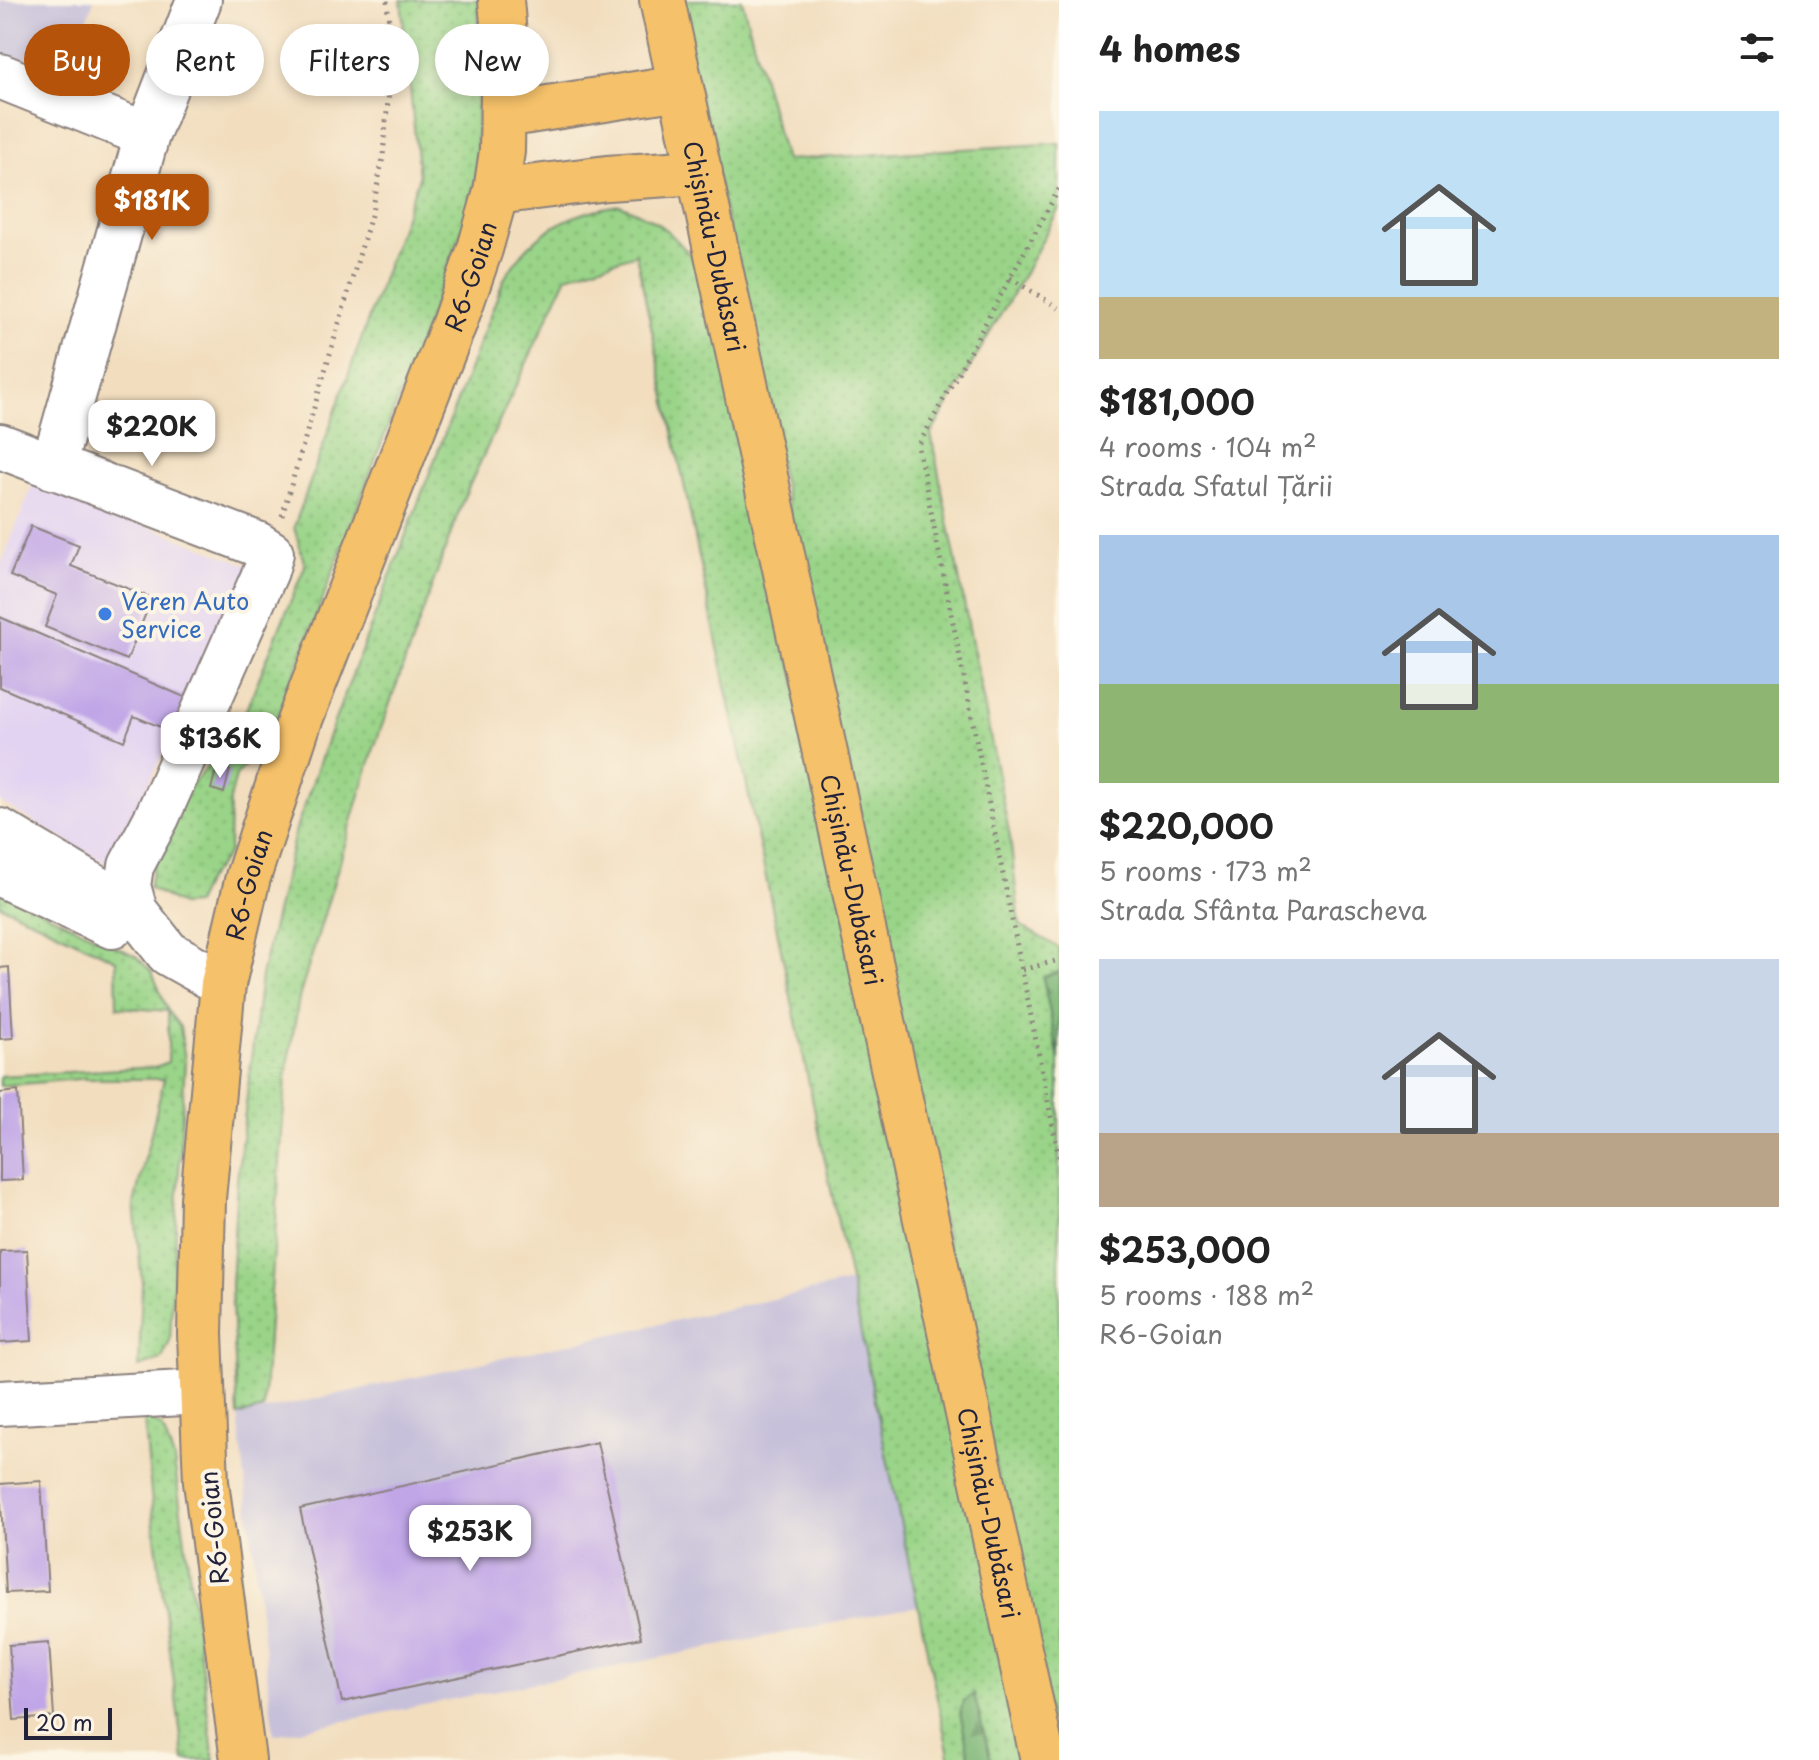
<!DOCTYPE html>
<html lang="en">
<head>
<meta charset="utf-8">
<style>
  body { margin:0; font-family:"Playpen Sans",sans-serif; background:#f6f6f6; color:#222; height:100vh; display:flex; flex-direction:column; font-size:30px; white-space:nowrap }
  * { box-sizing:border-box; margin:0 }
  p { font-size:26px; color:#767676 }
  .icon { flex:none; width:44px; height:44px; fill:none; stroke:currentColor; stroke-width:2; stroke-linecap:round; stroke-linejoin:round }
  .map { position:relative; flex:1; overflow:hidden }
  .panel { display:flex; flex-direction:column; background:#fff; width:760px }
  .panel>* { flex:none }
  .hud { position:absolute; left:24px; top:24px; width:760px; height:72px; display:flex; gap:16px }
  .scale { position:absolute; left:24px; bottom:20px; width:88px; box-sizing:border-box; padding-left:8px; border:4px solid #22223b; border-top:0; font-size:22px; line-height:28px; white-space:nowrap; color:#22223b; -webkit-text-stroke:6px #fcf5e5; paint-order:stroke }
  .price { position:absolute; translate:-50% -68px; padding:0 18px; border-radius:16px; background:#fff; color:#222; font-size:26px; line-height:52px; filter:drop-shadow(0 2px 4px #0008) }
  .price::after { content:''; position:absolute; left:50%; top:48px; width:24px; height:18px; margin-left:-12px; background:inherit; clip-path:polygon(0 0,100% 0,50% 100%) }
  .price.current { background:#b45309; color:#fff }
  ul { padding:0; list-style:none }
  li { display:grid; align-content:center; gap:16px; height:424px; padding:0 40px }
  li span { display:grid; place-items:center; height:248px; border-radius:0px; color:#555 }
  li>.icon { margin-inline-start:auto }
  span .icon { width:144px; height:144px; fill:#fffc; stroke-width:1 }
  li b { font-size:34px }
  h2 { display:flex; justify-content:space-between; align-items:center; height:96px; padding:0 40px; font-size:34px }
  .pill { padding:0 28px; border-radius:36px; background:#fff; box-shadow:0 4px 12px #0003; font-size:28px; line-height:72px }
  .pill.current { background:#b45309; color:#fff }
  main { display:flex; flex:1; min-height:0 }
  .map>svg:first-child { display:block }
  .built { fill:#e3d3f2 }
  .industrial { fill:#c6c0da }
  .grass { fill:url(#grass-dots); stroke:#5e7b62; stroke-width:2 }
  .forest { fill:url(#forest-firs); stroke:#4e6c58; stroke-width:2 }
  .building { fill:#c0a6e7 }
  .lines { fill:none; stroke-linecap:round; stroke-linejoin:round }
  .minor-casing { stroke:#8a807d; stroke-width:48 }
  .major-casing { stroke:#8a807d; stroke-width:48 }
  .highway-casing { stroke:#8a807d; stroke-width:48 }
  .path { stroke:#8a807d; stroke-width:5; stroke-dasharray:2 6; stroke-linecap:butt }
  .minor { stroke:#fff; stroke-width:44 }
  .major { stroke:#f5c16b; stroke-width:44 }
  .highway { stroke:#f5c16b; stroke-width:44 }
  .shop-dot { fill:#3f7fe0; stroke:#fcf5e5; stroke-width:3 }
  .labels { text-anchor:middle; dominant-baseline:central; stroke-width:8; stroke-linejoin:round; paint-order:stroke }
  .street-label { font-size:24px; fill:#22223b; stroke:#fcf5e5 }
  .shop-label { font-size:24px; fill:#366cbe; stroke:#fcf5e5; text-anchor:start }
</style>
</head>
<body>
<main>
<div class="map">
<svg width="1059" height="1760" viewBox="0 0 1059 1760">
  <defs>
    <pattern id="grass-dots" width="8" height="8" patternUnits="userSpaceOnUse" patternTransform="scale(2)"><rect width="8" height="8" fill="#9ad488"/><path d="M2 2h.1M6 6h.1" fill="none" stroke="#84b676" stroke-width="1.8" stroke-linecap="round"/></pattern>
    <pattern id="forest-firs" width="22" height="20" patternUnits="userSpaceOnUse" patternTransform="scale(2)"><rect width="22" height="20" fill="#7bb674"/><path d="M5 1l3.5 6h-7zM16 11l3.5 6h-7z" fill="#649460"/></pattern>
  </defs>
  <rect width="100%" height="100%" fill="#fcf5e5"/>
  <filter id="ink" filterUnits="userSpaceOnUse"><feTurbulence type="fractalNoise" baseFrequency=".0125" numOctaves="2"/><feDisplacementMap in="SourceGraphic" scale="16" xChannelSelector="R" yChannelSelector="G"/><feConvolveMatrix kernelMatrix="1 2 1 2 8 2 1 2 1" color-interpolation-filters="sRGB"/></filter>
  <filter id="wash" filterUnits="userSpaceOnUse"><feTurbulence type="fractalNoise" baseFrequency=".006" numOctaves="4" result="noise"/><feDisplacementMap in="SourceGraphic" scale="32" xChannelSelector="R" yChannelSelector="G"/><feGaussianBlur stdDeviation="1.8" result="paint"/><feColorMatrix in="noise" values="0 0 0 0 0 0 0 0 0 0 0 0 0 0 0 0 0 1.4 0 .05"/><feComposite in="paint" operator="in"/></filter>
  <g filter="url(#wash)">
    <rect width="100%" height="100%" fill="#f2debf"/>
    <path class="built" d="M34 481 253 567 109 865 0 802V567Z"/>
    <path class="industrial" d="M0 0H94L65 82 0 56Z
      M851 1282 918 1606 274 1735 238 1416Z"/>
    <path class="grass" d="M401 0H479L476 178 463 228 273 730 236 776 230 799 229 853 206 881 195 904 181 905 149 888 159 836 181 796 235 737 305 566 294 527 419 177Z
      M679 0H742L785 160 1059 143V208L1026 271 931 434 1010 837 1020 925 1059 948V972L1043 978 1059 1060V1760Z
      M620 205C668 224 676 238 707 276L1030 1760H950L636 254 567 276 464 497 374 748 299 998 286 1076 263 1409 238 1416 231 1286 237 1181 261 976 296 829 328 738 504 279C533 232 566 213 620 205Z
      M0 891 136 956 152 972 168 1011 180 1027 185 1060 170 1341 162 1359 139 1367 142 1282 134 1204 164 1079H79L0 1086V1076L156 1067 168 1062V1011L117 1007 116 960 0 905Z
      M144 1417 162 1427 174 1459 214 1760H184L155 1536Z"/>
    <path class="forest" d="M1059 972V1060L1043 977Z
      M974 1694 991 1760H970L960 1713 963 1701Z"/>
    <g id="blocks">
      <path class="building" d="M31 526 79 545 71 566 152 598 127 660 45 627 57 595 10 576Z
        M0 617 189 699 175 733 134 716 124 741 0 687Z
        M217 766 230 770 224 793 211 789Z
        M9 967 13 1038 0 1039V968Z
        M18 1091 23 1180 0 1181V1093Z
        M27 1250 32 1341 0 1343V1251Z
        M597 1442 641 1638 342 1702 300 1509Z
        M41 1481 48 1591 6 1593 0 1484Z
        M49 1642 54 1717 14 1720 9 1645Z"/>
    </g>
  </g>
  <g filter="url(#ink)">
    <use href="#blocks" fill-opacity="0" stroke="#8a807d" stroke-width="2"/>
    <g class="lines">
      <g class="minor-casing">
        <path id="minor" d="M0 76 147 135
          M0 446 257 544 271 553 266 571 157 817 131 866 128 886 135 911
          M53 467 147 135 199 0
          M0 831 135 911 168 953 223 984
          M0 874 112 926
          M0 1403 202 1392"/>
      </g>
      <g class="major-casing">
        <g id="major">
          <path id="s1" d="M243 1760 206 1482 200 1334 203 1199 223 984 248 877 299 722 455 321 480 249 496 192 502 151 504 35 501 0"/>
        </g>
      </g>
      <g class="highway-casing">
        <g id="highway">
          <path id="s2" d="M662 0 1043 1760"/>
          <path d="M504 115 680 87"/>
          <path d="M496 192 607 178 700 172"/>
        </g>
      </g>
      <path class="path" d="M1059 189 918 446 1059 1157
        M1010 278 1059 308
        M282 516 372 212 383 157 392 54 387 0
        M1022 970 1059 960"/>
      <use href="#minor" class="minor"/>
      <use href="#major" class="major"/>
      <use href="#highway" class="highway"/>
    </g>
  </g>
  <circle class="shop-dot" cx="105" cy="614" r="8"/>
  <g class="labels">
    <g class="street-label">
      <text stroke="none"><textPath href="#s2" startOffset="252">Chișinău-Dubăsari</textPath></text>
      <text stroke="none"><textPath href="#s1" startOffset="1530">R6-Goian</textPath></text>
      <text stroke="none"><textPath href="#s2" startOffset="900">Chișinău-Dubăsari</textPath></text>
      <text stroke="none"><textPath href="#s1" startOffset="882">R6-Goian</textPath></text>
      <text stroke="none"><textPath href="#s2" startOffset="1548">Chișinău-Dubăsari</textPath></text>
      <text transform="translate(213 1528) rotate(-96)">R6-Goian</text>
    </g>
    <g class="shop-label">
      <text x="121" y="600">Veren Auto<tspan x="121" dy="28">Service</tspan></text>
    </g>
  </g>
</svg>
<div class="scale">20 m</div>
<b class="price current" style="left:152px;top:242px">$181K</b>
<b class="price" style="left:152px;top:468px">$220K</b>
<b class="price" style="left:220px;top:780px">$136K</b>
<b class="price" style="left:470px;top:1573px">$253K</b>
<div class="hud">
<a class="pill current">Buy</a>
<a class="pill">Rent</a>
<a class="pill">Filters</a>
<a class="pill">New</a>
</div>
</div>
<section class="panel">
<h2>4 homes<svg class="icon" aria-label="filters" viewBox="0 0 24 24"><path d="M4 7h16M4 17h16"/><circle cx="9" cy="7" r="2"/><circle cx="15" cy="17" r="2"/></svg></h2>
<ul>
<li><span style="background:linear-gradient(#bfe0f5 75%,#c2b280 0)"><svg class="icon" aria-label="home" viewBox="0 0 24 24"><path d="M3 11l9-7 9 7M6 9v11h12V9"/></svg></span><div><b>$181,000</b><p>4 rooms · 104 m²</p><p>Strada Sfatul Țării</p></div></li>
<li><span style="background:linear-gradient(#a9c7e8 60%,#8fb573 0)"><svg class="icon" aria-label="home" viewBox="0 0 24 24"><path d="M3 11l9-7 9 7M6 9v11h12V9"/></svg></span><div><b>$220,000</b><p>5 rooms · 173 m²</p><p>Strada Sfânta Parascheva</p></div></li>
<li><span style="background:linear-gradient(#c9d6e8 70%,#b9a48a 0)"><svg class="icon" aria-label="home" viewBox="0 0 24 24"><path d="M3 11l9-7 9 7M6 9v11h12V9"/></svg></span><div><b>$253,000</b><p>5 rooms · 188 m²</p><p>R6-Goian</p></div></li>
</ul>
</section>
</main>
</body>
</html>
